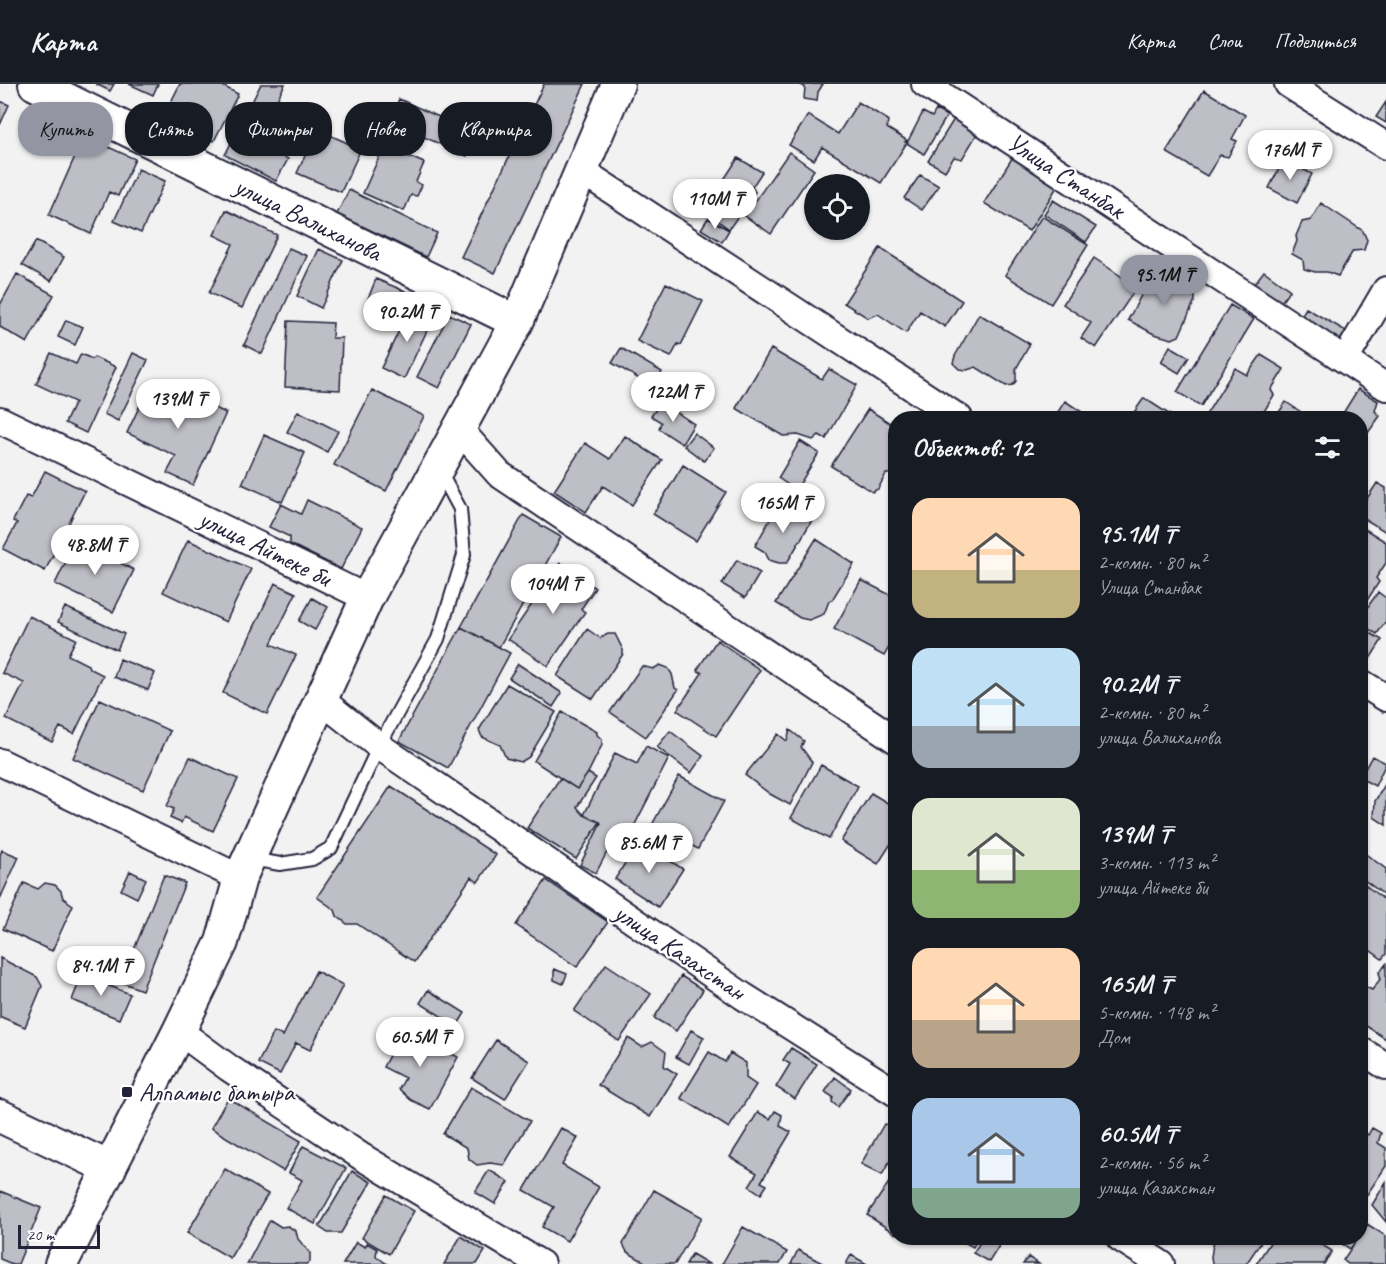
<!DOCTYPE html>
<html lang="ru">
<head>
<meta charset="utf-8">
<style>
  body { margin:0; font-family:Caveat,sans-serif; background:#20242c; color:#f1f3f6; height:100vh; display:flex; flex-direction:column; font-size:22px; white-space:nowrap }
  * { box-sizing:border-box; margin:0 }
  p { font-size:20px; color:#9ea1a6 }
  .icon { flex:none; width:33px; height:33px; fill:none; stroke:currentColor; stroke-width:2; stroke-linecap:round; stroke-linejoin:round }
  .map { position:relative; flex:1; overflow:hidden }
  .side { position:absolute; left:888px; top:327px; width:480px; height:834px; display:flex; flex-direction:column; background:#171b24; border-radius:24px; box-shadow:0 2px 4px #0004 }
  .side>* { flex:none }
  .banner { position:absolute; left:18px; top:18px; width:570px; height:54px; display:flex; gap:12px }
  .tools { position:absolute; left:804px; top:90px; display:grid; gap:12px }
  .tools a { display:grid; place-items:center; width:66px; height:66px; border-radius:50%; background:#171b24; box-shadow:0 2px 4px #0004; font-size:30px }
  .scale { position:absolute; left:18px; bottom:15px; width:82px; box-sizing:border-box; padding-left:6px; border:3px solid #22223b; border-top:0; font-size:16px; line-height:21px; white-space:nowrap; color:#22223b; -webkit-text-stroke:4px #fff; paint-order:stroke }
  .price { position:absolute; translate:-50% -51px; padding:0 14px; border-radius:21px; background:#fff; color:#222; font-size:20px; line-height:39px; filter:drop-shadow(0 2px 3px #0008) }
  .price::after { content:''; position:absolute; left:50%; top:36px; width:18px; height:14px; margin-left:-9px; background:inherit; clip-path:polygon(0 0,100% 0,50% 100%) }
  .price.selected { background:#9495a2; color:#111 }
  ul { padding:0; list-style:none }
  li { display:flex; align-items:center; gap:18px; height:150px; padding:0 24px }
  li span { display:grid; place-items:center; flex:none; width:168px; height:120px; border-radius:18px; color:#555 }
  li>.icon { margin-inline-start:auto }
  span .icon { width:72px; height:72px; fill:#fffc; stroke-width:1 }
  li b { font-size:26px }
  h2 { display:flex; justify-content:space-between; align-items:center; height:72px; padding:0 24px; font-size:26px }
  .pill { padding:0 21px; border-radius:24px; background:#171b24; box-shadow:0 2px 4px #0004; font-size:21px; line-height:54px }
  .pill.selected { background:#9495a2; color:#111 }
  header { display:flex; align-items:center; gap:36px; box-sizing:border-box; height:84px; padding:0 30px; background:#171b24; border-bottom:2px solid #363941 }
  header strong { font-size:28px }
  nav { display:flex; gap:33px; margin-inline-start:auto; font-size:21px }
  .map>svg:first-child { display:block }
  .building { fill:#bebec6; stroke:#22223b; stroke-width:1.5 }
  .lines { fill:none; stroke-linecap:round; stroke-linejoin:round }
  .service-casing { stroke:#22223b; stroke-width:16 }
  .minor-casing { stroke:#22223b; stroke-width:30 }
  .tertiary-casing { stroke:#22223b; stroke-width:36 }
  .service { stroke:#fff; stroke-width:12 }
  .minor { stroke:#fff; stroke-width:26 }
  .tertiary { stroke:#fff; stroke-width:32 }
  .poi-dot { fill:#22223b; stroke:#fff; stroke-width:2 }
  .labels { text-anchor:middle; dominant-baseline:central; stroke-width:4.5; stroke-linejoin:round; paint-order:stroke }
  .street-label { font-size:26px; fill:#22223b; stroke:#fff }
  .poi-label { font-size:26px; fill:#22223b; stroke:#fff; text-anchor:start }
</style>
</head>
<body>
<header>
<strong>Карта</strong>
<nav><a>Карта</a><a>Слои</a><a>Поделиться</a></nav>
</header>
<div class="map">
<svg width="1386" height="1180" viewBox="0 0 1386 1180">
  <rect width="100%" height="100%" fill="#f2f2f3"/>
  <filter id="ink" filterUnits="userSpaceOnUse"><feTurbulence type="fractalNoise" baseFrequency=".0167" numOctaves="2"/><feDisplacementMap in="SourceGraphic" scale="12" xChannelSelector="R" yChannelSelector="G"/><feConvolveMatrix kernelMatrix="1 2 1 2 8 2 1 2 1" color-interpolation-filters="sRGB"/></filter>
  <g filter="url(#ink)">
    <path class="building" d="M96 0H114L110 7Z
      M129 0H158L153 11Z
      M180 0H219L238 10 214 57 164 32Z
      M261 0H285L255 59 288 75 276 97 225 71Z
      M544 0H585L495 189 461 173Z
      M799 0H823L818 8 817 17 804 15 805 3Z
      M1204 6 1245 31 1232 55 1237 57 1228 73 1220 71 1207 92 1166 68Z
      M399 15 477 50 467 72 406 45 394 55 382 54Z
      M0 17 9 21 0 41Z
      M858 18 888 36 887 44 908 57 881 99 822 63 814 76 789 61 808 31 838 50Z
      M1386 18V39L1376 33Z
      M936 26 947 32 924 70 905 58 908 57 923 28 932 33Z
      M954 35 977 50 962 75 954 73 945 87 928 77Z
      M325 49 361 65 341 108 297 89 310 61 318 65Z
      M84 52 135 75 118 112 109 108 91 150 49 131Z
      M384 62 424 79 416 98 422 101 417 112 411 111 404 127 363 109Z
      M789 68 814 86 771 150 745 132Z
      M1014 71 1059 100 1029 147 984 119Z
      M738 74 762 88 752 103 755 108 729 145 713 133 720 123 712 114Z
      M1284 75 1312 90 1297 119 1269 104Z
      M138 85 165 97 141 149 114 137Z
      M920 91 939 102 922 126 904 114Z
      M349 106 437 149 426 173 337 130Z
      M1053 116 1096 143 1086 158 1044 130Z
      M1321 119 1363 147 1367 156 1364 166 1353 167 1338 192 1327 188H1315L1304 185 1303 176 1292 170 1297 157 1296 152 1302 138 1311 136Z
      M226 126 277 151 242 224 209 209 233 160 214 151Z
      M1042 132 1088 161 1051 220 1005 191Z
      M708 134 729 146 722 158 701 145Z
      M36 157 64 173 51 197 22 181Z
      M289 164 307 172 262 270 244 261Z
      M880 164 962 217 945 243 920 227 906 249 878 230 868 234 844 219Z
      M319 165 343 176 321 224 297 212Z
      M1094 174 1137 203 1096 264 1081 254 1091 239 1063 220Z
      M1264 187 1290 206 1280 220 1254 200Z
      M1153 189H1165L1181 196 1195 209V216L1179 252 1172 255 1154 250 1128 236Z
      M17 190 54 211 27 259 0 243V221Z
      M376 195 407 208 397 234 365 222Z
      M666 199 703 217 681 261 678 260 671 273 637 257Z
      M1230 221 1254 235 1201 322 1177 308Z
      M410 224 433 234 404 295 381 284Z
      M1306 224 1346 247 1340 257 1300 234Z
      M449 230 471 240 439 304 417 293Z
      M979 230 1030 260 1016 285V297L1013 301 1006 302 976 283 967 286 959 285 953 279 955 272Z
      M66 236 83 243 75 261 58 253Z
      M288 237 333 239 332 254H342L340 306 285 303Z
      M1170 262 1189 273 1179 289 1161 278Z
      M621 264 662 288 653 303 612 279Z
      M771 265 822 295 829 285 857 301 826 355 819 351 813 356 798 351 783 352 736 324Z
      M51 269 76 280 81 270 92 275 94 273 116 283 86 349 65 339 75 318 36 300Z
      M133 269 148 276 118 337 104 330Z
      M1261 271 1284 285 1271 306 1274 311 1260 334H1204L1235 284 1247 291Z
      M149 302 194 322 197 316 226 329 193 401 167 389 176 372 127 349Z
      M1358 305 1378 317 1375 327 1380 332 1360 360V334H1340Z
      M372 306 424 332 386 407 334 381Z
      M1144 314 1175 334H1130Z
      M1065 317 1091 334H1054Z
      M661 318 694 340 682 360 659 345 661 338 651 332Z
      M1286 318 1310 334H1275Z
      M868 325 896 343V390H886L878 405 872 408 831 382Z
      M298 327 338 347 327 368 287 348Z
      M694 349 714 364 704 377 684 362Z
      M264 351 305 369 282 418 242 400Z
      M625 352 662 376 632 421 603 402 586 428 554 407 585 359 610 375Z
      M800 357 819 369 796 406 778 394Z
      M683 381 726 408 696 457 653 430Z
      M45 387 85 407 45 487 3 465 17 439 13 437 26 412 31 414Z
      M1377 399 1386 404V448L1360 432V425Z
      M307 416 362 443 341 485 290 460V453L269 443 281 420 301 430Z
      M780 418 812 436 787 479H779L769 476 765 468 755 462Z
      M523 431 561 453 499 563 461 543Z
      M1360 442 1386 458V479L1376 494 1379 498 1360 527Z
      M816 455 854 480 832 516 829 517 824 530 809 536 800 534 776 519Z
      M188 456 251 485 226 538 163 508Z
      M75 459 97 470 101 461 115 468V476L134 486 113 528 55 500Z
      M737 476 760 489 745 514 722 500Z
      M560 479 595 504 581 525 585 528 548 582 508 555Z
      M861 496 896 514V551L884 572 834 545Z
      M275 499 296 509 271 560 296 571 267 630 223 609Z
      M1378 508 1386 514V537L1377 550 1360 540V534Z
      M312 514 328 523 315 546 299 537Z
      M65 523 124 550 117 566 58 538Z
      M29 532 76 555 68 571 88 581 89 584 103 591 74 650 60 643 52 658 6 635 24 599 2 589Z
      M461 543 510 569 448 684 399 657Z
      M1360 543 1382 556 1364 584 1360 582Z
      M587 545 600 554 608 550H615L623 566V570L593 615 557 592Z
      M717 556 760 586 716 652 677 626 702 589 697 586Z
      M120 575 155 589 148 606 114 593Z
      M518 580 562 609 553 623 509 594Z
      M660 581 668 584 672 590 675 604 678 606 646 653 610 628 642 582 653 585Z
      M507 600 556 628 529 673 521 678 506 674 500 661 482 653 479 646Z
      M100 615 170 647 143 706 73 674Z
      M562 628 597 648V651L602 655V661L588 689 577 705 534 677Z
      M790 646 804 657 801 663 812 678 790 721 770 710 745 691 778 650 787 657Z
      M670 647 703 672 691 689 657 663Z
      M646 662 669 674 628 754 617 749 596 789 580 781 601 739 584 731 615 669 637 680Z
      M1372 672 1386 679 1375 702 1360 694Z
      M190 673 238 695 213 747 184 733 181 739 170 734 174 725 167 722Z
      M821 681 858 702 829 755 791 734Z
      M588 689 596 694 577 723 584 731 600 738 576 775 527 744 560 694 577 705Z
      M679 692 724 717 698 765 652 741Z
      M1386 699V741L1374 733 1375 717Z
      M391 702 496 771 478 798 471 793 414 878 357 840H347L337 832 335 826 317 813Z
      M871 709 896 724V752L878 780 841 757Z
      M639 757 683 785 658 823 615 795Z
      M2 766 19 773 0 815V771Z
      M1360 766 1386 785V812L1360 793Z
      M130 787 146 795 137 814 121 806Z
      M164 791 185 799 142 906 121 898Z
      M546 796 608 838 577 883 516 841Z
      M1360 797 1386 817V870L1382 875 1360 859Z
      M24 799 38 805 45 799 55 801 61 807 63 814 73 821 52 867 3 845Z
      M0 874 37 893 42 902 25 943 1 933 0 934Z
      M606 880 651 910 619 957 574 927Z
      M1386 880V955L1360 938V911L1366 903 1372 906 1381 894 1379 889Z
      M554 885 567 890 563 900 554 896Z
      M316 887 343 901 310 966 296 959 280 990 258 979 274 948 283 952Z
      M82 891 130 910 119 935 72 916Z
      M681 892 703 906 676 947 654 934Z
      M428 906 465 929 457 942 420 919Z
      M403 945 458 973 430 1025 411 1016 399 1005 405 994 383 983Z
      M691 946 704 953 689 980 676 973Z
      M628 954 642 963 652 958 666 968 664 982 677 990 650 1033 598 1001Z
      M496 956 529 977 505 1015 472 994Z
      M791 964 817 980 795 1015 776 1003 790 980 783 976Z
      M709 968 725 978 730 969 746 979V994L756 1001 729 1044 681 1014Z
      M835 993 851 1005 838 1023 832 1018 833 1013 825 1008Z
      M471 1003 530 1037 504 1081 490 1079 477 1081 469 1075 467 1064 443 1050Z
      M228 1014 301 1057 283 1087 211 1044Z
      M775 1027 782 1031 780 1042 791 1048 761 1098 767 1101 761 1110 749 1102 757 1089 730 1073 758 1028 770 1035Z
      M884 1040 891 1041 896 1043V1066L882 1091 861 1080Z
      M561 1044 578 1054 562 1081 599 1103 567 1157 542 1143 554 1123 524 1106Z
      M1372 1044 1381 1049 1378 1059 1386 1064V1082L1362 1118 1360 1117V1046L1368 1051Z
      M303 1062 346 1084 315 1140 286 1124 302 1096 289 1089Z
      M225 1085 268 1110 230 1174 187 1149Z
      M489 1086 509 1098 495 1120 475 1108Z
      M352 1087 371 1098 341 1149H328L319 1143Z
      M896 1088V1150L867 1131Z
      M1386 1098V1138L1372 1121Z
      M654 1106 702 1133 675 1180H648L627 1168 623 1160Z
      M0 1107 41 1124 18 1180H12L0 1175Z
      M386 1111 414 1127 389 1170 362 1154Z
      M270 1136 281 1143 288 1142 296 1147 298 1155 310 1169V1178L307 1180H247Z
      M1367 1140 1386 1152V1180H1348L1343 1176 1358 1154H1360V1150Z
      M743 1143 787 1168 780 1180H722Z
      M461 1152 485 1167 477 1180H444Z
      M957 1154H978L973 1163Z
      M983 1154H1004L989 1178 973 1169Z
      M1217 1154H1254L1261 1158 1246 1180H1212L1211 1173 1213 1160Z
      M1273 1154H1311L1332 1167 1324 1180H1256Z
      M1333 1154H1358L1350 1165Z
      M356 1158 365 1163 367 1159 377 1165 376 1172 387 1180H343Z
      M798 1166 824 1180H791Z
      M692 1170 709 1180H686Z
      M851 1171 867 1180H846Z
      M1028 1173 1039 1180H1023Z"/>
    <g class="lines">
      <g class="service-casing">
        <path id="service" d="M251 775 280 780 312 775 331 764 379 662 438 555 464 471 460 425 440 388"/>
      </g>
      <g class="minor-casing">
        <path id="minor" d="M925 0 1386 303
          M1288 0 1386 62
          M582 87 959 334
          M1345 276 1386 206
          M0 336 367 514
          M459 345 499 390 896 656
          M1360 598 1386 614
          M321 616 379 662 743 912 896 1009
          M0 678 240 794
          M179 947 229 984 362 1073 541 1180
          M1360 966 1386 982
          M1120 1154 1161 1180"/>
      </g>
      <g class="tertiary-casing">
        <path id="tertiary" d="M35 0 517 238
          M0 1032 110 1084
          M61 1180 179 947 222 858 240 794 367 514 517 238 618 0"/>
      </g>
      <use href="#service" class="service"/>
      <use href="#minor" class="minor"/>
      <use href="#tertiary" class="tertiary"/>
    </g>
  </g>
  <rect class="poi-dot" x="121" y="1002" width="12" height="12" rx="3"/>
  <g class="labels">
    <g class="street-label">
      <text transform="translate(1066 92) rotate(33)">Улица Станбак</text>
      <text transform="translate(308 135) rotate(26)">улица Валиханова</text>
      <text transform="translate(265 464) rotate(26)">улица Айтеке би</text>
      <text transform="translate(680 868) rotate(34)">улица Казахстан</text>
    </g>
    <g class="poi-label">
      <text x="139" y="1008">Алпамыс батыра</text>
    </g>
  </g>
</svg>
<div class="tools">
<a><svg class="icon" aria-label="locate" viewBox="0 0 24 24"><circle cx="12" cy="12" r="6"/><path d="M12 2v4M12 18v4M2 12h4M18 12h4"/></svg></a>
</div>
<div class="scale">20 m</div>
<b class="price" style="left:1290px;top:97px">176M ₸</b>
<b class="price" style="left:715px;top:146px">110M ₸</b>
<b class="price selected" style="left:1164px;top:222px">95.1M ₸</b>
<b class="price" style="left:407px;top:259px">90.2M ₸</b>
<b class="price" style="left:673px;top:339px">122M ₸</b>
<b class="price" style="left:178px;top:346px">139M ₸</b>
<b class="price" style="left:783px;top:450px">165M ₸</b>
<b class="price" style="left:95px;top:492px">48.8M ₸</b>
<b class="price" style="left:553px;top:531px">104M ₸</b>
<b class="price" style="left:649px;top:790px">85.6M ₸</b>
<b class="price" style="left:101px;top:913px">84.1M ₸</b>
<b class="price" style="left:420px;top:984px">60.5M ₸</b>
<div class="banner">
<a class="pill selected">Купить</a>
<a class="pill">Снять</a>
<a class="pill">Фильтры</a>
<a class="pill">Новое</a>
<a class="pill">Квартира</a>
</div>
<section class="side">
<h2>Объектов: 12<svg class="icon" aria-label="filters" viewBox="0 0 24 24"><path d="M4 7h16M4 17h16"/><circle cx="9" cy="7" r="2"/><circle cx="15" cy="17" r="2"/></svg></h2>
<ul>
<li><span style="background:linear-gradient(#ffd9b3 60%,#c2b280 0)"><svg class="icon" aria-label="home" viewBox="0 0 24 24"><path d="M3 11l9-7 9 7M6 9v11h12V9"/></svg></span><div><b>95.1M ₸</b><p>2-комн. · 80 m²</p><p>Улица Станбак</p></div></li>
<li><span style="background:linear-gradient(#bfe0f5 65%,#9aa5b1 0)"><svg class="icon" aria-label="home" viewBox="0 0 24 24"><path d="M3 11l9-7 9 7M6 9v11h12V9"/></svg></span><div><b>90.2M ₸</b><p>2-комн. · 80 m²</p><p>улица Валиханова</p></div></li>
<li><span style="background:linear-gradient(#dfe7d0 60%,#8fb573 0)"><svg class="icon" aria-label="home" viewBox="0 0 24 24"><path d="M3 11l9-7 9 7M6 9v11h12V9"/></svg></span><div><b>139M ₸</b><p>3-комн. · 113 m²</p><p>улица Айтеке би</p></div></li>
<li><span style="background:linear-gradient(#ffd9b3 60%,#b9a48a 0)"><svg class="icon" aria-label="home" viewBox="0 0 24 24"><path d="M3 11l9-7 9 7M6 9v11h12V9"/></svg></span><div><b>165M ₸</b><p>5-комн. · 148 m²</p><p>Дом</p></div></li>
<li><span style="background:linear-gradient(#a9c7e8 75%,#7fa58c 0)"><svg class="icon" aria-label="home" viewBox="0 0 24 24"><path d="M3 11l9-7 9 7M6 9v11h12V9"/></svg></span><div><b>60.5M ₸</b><p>2-комн. · 56 m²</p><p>улица Казахстан</p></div></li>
</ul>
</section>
</div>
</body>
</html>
